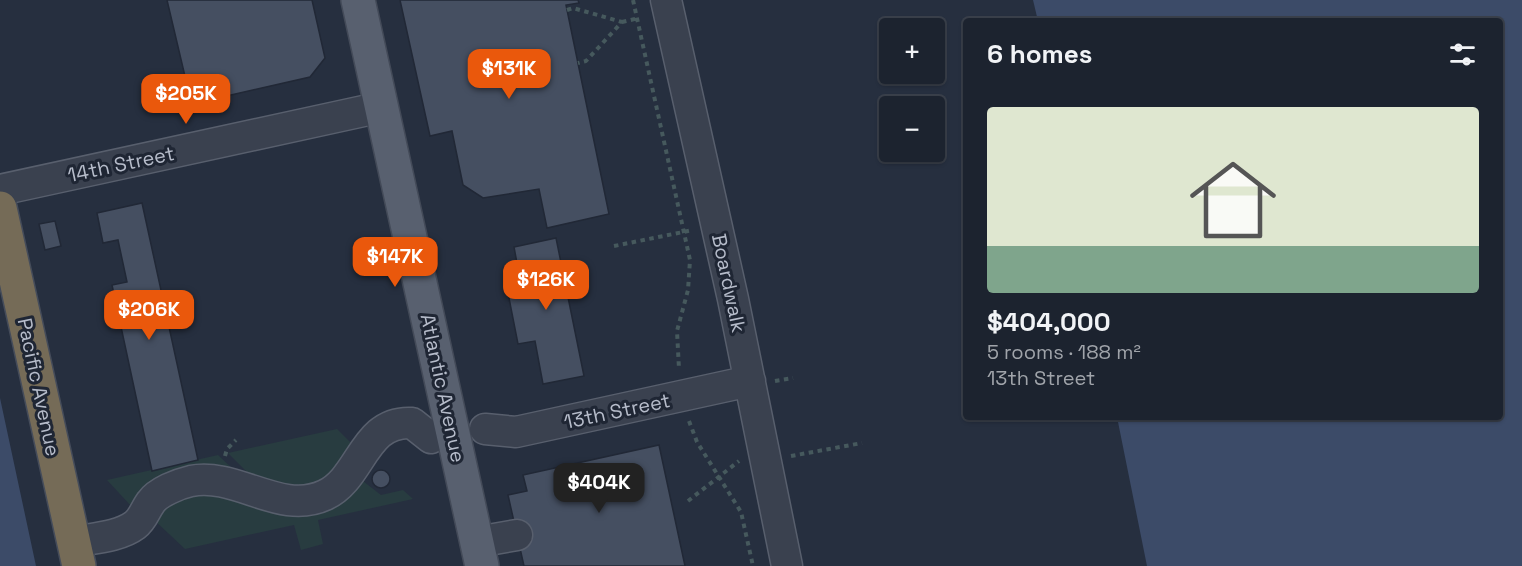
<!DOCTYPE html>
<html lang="en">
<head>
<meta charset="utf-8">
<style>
  body { margin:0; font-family:"Space Grotesk",sans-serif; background:#292f3b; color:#f1f3f6; height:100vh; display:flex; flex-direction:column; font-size:22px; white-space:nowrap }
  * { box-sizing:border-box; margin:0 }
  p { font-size:20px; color:#a0a4aa }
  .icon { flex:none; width:33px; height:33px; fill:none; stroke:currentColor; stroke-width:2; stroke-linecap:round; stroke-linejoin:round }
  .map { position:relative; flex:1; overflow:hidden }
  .sheet { position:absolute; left:963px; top:18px; width:540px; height:402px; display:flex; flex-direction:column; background:#1c232f; border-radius:6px; box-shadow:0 2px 4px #0004,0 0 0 2px #3a404b }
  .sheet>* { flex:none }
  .buttons { position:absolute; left:879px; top:18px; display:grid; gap:12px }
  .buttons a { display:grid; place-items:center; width:66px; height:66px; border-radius:6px; background:#1c232f; box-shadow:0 2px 4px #0004,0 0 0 2px #3a404b; font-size:30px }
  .price { position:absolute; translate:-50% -51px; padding:0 14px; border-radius:12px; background:#ea580c; color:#fff; font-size:20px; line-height:39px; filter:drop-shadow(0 2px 3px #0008) }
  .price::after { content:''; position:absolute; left:50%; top:36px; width:18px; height:14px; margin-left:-9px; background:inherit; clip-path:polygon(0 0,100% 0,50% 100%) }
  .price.current { background:#222; color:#fff }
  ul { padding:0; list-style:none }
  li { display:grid; align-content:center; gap:12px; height:318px; padding:0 24px }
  li span { display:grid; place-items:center; height:186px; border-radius:6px; color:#555 }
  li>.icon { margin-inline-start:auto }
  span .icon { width:108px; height:108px; fill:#fffc; stroke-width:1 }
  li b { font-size:26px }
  h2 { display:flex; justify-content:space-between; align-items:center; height:72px; padding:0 24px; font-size:26px }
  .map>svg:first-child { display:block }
  .green { fill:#283c40 }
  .water { fill:#3c4b68 }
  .building { fill:#454f61; stroke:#212836; stroke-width:1.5 }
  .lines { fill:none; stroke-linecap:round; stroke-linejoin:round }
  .minor-casing { stroke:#585f6d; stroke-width:33 }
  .major-casing { stroke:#434a58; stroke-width:36 }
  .highway-casing { stroke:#454c5a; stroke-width:36 }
  .path { stroke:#46595d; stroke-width:4; stroke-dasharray:4.5 4.5; stroke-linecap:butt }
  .minor { stroke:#3a414f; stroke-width:30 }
  .major { stroke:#58606f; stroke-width:33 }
  .highway { stroke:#756b57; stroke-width:33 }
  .labels { text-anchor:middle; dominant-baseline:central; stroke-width:6; stroke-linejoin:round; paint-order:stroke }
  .street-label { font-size:20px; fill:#b6bcca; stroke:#1f2634 }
</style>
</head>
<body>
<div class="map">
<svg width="1522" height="566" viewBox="0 0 1522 566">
  <rect width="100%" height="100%" fill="#262f3f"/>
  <path class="green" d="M337 429 355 447 328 480 302 490 257 482 228 453Z
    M218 455 235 471 132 507 107 480Z
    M359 478 381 495 403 490 413 499 318 520 323 544 301 550 294 525 185 549 152 518 158 507 203 490 251 503Z"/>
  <path class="water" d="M1033 0H1522V566H1147L1117 417H1500V21H1038Z
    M0 398 36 566H0Z"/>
  <path class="building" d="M167 0H312L325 58 310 77 187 105 183 90 188 89Z
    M400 0H578L579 3 566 5 609 214 547 228 539 189 483 198 463 185 452 131 430 136Z
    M142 203 198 460 152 471 112 285 127 282 118 240 103 243 97 213Z
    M55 221 61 246 45 250 39 224Z
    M556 238 584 376 543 384 535 341 518 344 508 293 522 290 514 247Z
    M659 445 685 566H524L508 495 527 491 523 475Z
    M372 479a9 9 0 1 1 18 0a9 9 0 1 1-18 0Z"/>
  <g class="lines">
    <g class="minor-casing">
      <path id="minor" d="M666 0 733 299 787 566
        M0 190 382 107
        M485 429 516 432 750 381
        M73 542C93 538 119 537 135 525 143 519 145 510 151 502 158 492 178 484 191 481 237 472 280 516 325 495 362 478 363 420 412 423L431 438
        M477 542 517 535"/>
    </g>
    <g class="major-casing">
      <path id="major" d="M358 0 482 566"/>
    </g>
    <g class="highway-casing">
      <path id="highway" d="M0 208 79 566"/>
    </g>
    <path class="path" d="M633 0 690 260 688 290 677 331 679 369
      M567 10 573 8 622 22 586 61 578 63
      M622 22 639 18
      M614 246 693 230
      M775 381 793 378
      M689 421 697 442 741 512 753 566
      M225 456 227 449 236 440
      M791 456 862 443
      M688 501 739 461"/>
    <use href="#minor" class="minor"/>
    <use href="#major" class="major"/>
    <use href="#highway" class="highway"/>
  </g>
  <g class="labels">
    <g class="street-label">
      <text transform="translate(121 164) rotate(-12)">14th Street</text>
      <text transform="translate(729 283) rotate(78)">Boardwalk</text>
      <text transform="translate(39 387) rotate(78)">Pacific Avenue</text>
      <text transform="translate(443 388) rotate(78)">Atlantic Avenue</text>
      <text transform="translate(617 411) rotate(-12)">13th Street</text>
    </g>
  </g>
</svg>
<div class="buttons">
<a>+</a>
<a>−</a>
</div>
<b class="price" style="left:509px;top:100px">$131K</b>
<b class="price" style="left:186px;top:125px">$205K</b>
<b class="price" style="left:395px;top:288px">$147K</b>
<b class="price" style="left:546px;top:311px">$126K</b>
<b class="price" style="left:149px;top:341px">$206K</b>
<b class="price current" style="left:599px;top:514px">$404K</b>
<section class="sheet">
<h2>6 homes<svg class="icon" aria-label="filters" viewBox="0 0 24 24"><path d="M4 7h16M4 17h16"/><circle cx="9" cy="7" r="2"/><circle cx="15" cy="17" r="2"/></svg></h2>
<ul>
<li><span style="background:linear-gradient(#dfe7d0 75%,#7fa58c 0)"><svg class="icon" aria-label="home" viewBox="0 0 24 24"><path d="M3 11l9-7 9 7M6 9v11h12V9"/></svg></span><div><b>$404,000</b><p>5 rooms · 188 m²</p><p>13th Street</p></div></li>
</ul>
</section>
</div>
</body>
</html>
